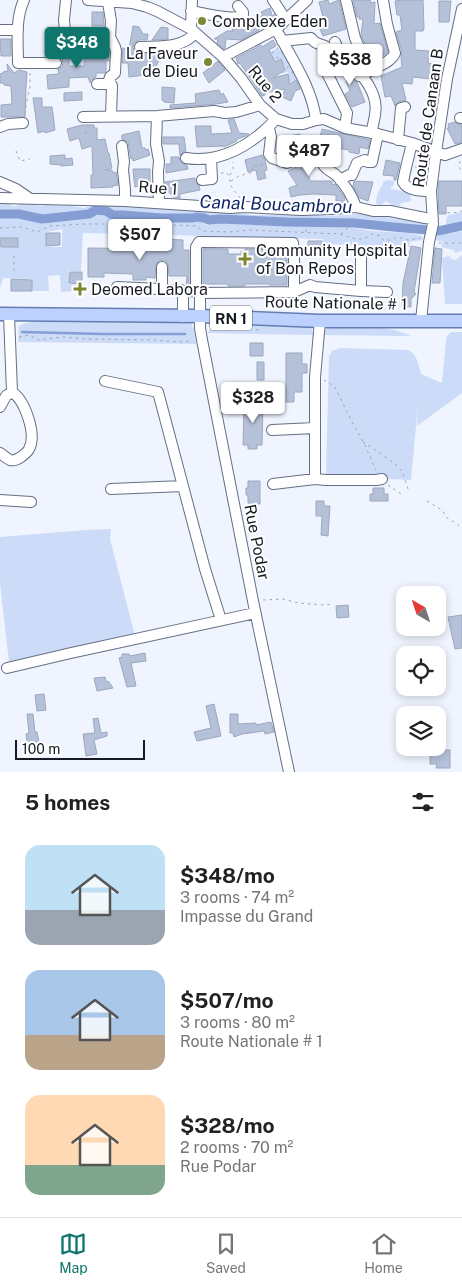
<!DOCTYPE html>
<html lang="en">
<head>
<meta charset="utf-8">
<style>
  body { margin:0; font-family:"Public Sans",sans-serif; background:#f2f2f2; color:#222; height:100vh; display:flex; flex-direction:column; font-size:19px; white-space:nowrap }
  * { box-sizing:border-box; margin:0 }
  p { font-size:16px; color:#767676 }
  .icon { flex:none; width:28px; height:28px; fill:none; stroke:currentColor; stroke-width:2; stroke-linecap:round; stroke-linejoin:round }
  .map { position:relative; height:772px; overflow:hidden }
  .drawer { display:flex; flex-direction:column; background:#fff; flex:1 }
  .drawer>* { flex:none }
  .needle { width:32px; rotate:321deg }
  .fabs { position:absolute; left:396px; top:586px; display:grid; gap:10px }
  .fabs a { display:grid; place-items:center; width:50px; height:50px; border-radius:10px; background:#fff; box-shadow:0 2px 8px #0003; font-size:25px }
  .scale { position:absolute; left:15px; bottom:12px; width:130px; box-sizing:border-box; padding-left:5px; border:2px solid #161a22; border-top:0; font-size:14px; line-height:18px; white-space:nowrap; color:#161a22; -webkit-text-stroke:4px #fff; paint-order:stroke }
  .price { position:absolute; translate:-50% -42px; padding:0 11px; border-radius:5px; background:#fff; color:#222; font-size:16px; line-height:32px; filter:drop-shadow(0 1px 2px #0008) }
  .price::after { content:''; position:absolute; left:50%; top:30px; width:15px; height:11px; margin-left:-8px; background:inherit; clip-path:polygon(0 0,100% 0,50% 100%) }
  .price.selected { background:#0f766e; color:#fff }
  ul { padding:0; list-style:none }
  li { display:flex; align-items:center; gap:15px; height:125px; padding:0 25px }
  li span { display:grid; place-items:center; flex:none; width:140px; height:100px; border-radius:15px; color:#555 }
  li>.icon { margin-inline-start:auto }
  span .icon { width:60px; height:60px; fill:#fffc; stroke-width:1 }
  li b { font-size:21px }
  h2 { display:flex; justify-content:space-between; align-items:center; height:60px; padding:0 25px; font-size:21px }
  .tabs { display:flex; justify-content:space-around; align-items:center; height:70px; border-top:1px solid #e0e0e0; background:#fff; font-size:14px; color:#767676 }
  .tabs a { display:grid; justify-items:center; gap:2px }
  .tabs .selected { color:#0f766e }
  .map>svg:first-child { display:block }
  .green { fill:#ccdbf8; fill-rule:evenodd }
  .garden { fill:url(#garden-dots) }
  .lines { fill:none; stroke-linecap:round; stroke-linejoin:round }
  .stream { stroke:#849dd3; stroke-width:2.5 }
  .canal { stroke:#849dd3; stroke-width:9 }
  .building { fill:#b5c1d9; stroke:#9ca8bf }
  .minor-casing { stroke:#646e84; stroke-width:12 }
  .major-casing { stroke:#657db0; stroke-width:15 }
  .path { stroke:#9fa4ad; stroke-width:1; stroke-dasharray:2.5 4; stroke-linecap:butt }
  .minor { stroke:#fff; stroke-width:10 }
  .major { stroke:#bcd1fd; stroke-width:12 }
  .poi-dot { fill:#7d8632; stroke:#fff; stroke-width:2 }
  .labels { text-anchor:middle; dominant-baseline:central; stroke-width:4; stroke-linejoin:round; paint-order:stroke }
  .shield { fill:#fff; stroke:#5c5f64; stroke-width:1 }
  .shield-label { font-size:15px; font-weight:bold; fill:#161a22 }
  .poi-label { font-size:16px; fill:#161a22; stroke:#fff; text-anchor:start }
  .street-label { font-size:16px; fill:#161a22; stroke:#fff }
  .water-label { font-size:18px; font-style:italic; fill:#102867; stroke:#fff }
</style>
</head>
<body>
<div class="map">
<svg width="462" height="772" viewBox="0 0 462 772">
  <defs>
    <pattern id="garden-dots" width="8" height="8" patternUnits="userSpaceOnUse" patternTransform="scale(1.25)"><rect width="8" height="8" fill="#ccdbf8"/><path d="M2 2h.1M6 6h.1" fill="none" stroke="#aebbd4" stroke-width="1.8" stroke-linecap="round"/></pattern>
  </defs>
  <rect width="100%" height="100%" fill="#eff4fe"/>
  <path class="green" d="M388 180 394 181V185L391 187V189L410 192 411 201 401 203 400 206 392 205 386 201 381 205 376 204 377 195 384 181Z
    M23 201 40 206 51 204H61L84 208 91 206 109 205 204 209 206 212 209 211 231 212 252 215H280L300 213 327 216 359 214 382 216 395 219 399 216 413 219 416 223 427 222V224L425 226 413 227 367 222 320 220 298 219 286 221 224 217 209 219 196 215 184 217 149 215 136 212 111 213 107 210 100 208 93 210 89 212 43 218 19 212H0V203H8L12 206H17L19 203Z
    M460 212 462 213V227L442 231 439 230 446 226V220L448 215 454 214Z
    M97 213 121 218H140L177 220H186L202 222 207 225 223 221 330 227H350L371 231 408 233 422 236 423 238 422 240 410 242 409 247 323 244V239L83 233 81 271H69V284L78 285V291L61 292 60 276 59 275 48 276 49 291H32V279L4 278 3 279 0 288V215H18L43 220 93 215ZM63 229 62 233V247H46V232Z
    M462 231V251L455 253 454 250 441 247 443 242 436 240V236Z
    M462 255V304H445L442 258 449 256 451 259 455 260Z
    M109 320H189C195 327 195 335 196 344L18 342 19 326 23 324 30 322Z
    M211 322 310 326 314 335 207 333 209 331Z
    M329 327 381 328 395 330 411 336 323 335 324 331Z
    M451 332H462V393L417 426 418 404 411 480 326 476 329 356 332 351 340 348 408 350C418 355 418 364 421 374L442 383 446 341 447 336Z
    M111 529 110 539 135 636 9 662 0 583V537L87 530Z"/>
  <path class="garden" d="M278 47 280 51 282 50 285 53 297 80 289 82 288 72 276 74 266 55Z"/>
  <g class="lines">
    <path class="stream" d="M22 332 103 334H185"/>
    <path class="canal" d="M0 214H19L42 219 89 214 96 210 106 211 113 215H123L162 218H193L197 217 204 218 209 220 220 219 287 222 354 223 393 227 438 231 462 226"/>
  </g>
  <path class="building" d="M328 0 329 4 339 0 346 29 323 36 316 20 323 17 319 2Z
    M353 0H370L371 3 375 2 374 24 380 23 388 52 383 56 373 62 361 35 363 19H359V16L357 17Z
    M403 0H423L424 28 423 31H415V50L429 51 428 63 440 66 436 77H431V79L413 77 412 84 402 83 406 100 399 102 395 106 391 96 385 97 381 76 402 67 401 57 402 52 396 32 402 30 400 15H397L395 1Z
    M439 1H451L449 22H439Z
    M270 8 272 16 274 14 277 19 272 23 268 26 258 25 259 30 241 40 226 39 225 48 224 49 217 43 218 39H214L227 31H233L232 28 239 24 248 20V23L263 15 261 12Z
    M92 12H103L104 26H92Z
    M133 26 139 27 143 34H148L147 40H139L134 43 133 47 134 51 140 54 162 53 153 74 129 77 128 63H122V48L129 49Z
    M161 27 168 28V39L152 40Z
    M0 39H11V56H1Z
    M273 40 276 46 269 50 275 62 281 59 285 70 273 78 288 74 290 84 296 80 300 89 295 91 291 101 282 97 285 89 265 93V95L262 96 240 63 238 64 236 58 261 45 262 47Z
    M58 46H60L64 49H69V66H84L85 50H92L95 55 109 56V61H106V72L105 73H96V77L91 80 90 83 88 77 69 78V87L48 89 47 75 59 74 58 69 62 67 63 63 62 59 58 57Z
    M334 56 346 73 357 82 365 102 352 107 345 94 350 91 346 81 347 80 335 64 326 66 324 62H330L332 60Z
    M218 61 225 70 209 83 203 73Z
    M7 64 14 73 19 70 27 72 26 87 25 117H1V105L12 104 11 86 4 85V83H0V74L3 73V72L8 71Z
    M162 87 175 88 174 103 164 102V101L162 100Z
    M219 90 221 95 223 93 228 102 216 104 170 108V105L196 103 195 94Z
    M82 92V100L64 101V93Z
    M33 98H42V107H52L55 130 45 133V131L38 133Z
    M234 119 239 133 249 134 246 136 237 139V141L224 147 223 146 197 147 195 126H211V134L232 133 228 120Z
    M455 122 457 124 462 125V142L455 144 447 128H449L448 124Z
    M82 125H94V128H97V140L105 139 108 153H109L112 168 105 170H112L113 173 116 172 118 185 112 186 113 187 91 188V175H93L92 146 82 149 79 138 70 141 67 129Z
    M322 129 370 140 368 149 360 147 359 154 349 152V150L318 145Z
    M139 131 142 148H145L146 150 148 149 150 155 133 161V158L131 159 128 142 122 139V135Z
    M300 134 310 181H332V185L335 184 337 187 345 198 344 201H336V195L314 194 300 195 291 197 289 188 297 185 288 171 300 165 303 163 304 159 303 156 301 153 297 152 293 153 289 136Z
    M163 137H184L186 151 183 152 180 156 179 144H163Z
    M65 155V159L72 158 73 165 61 166V165L50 164V156Z
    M262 155 265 160 267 170 264 171 266 178 258 180 256 170 248 172 245 160Z
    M171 157H179L180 161 183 164 187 165 188 169 166 173V164H171Z
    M386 160 400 163 396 180H394V176L383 175Z
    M133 169H150V184L135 187 134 180Z
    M195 178V181L199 186 200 190 180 194V198L173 197 172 195 165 189V182Z
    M354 181 373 182 368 201 360 198 353 186Z
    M439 181H462V206H446V214H439L438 192Z
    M46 233H60V245L46 246Z
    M0 238H18V247H2L0 246Z
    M164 239 183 240V250H189V286L193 297H190L189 290 186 286 187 276H169L168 264 166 261 162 260 159 261 156 264 155 278 146 277V280H133V274L104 273V277H88V248L157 249 158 247H164Z
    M308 241H322V251H308Z
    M411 246 421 248 414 292 416 294 411 299V307L402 306 403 283Z
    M435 248 442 249 440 283H432Z
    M203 249H228V254H241V251H245V249L287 250V285H269V284H245V286H228V284H203Z
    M70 272H82V284L69 283Z
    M11 279 32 280V291H11Z
    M250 343H263V356H250Z
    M286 353H302V364H307V373H302V392H294V402H286Z
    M257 362H264V380H257Z
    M251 399 263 400 262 445H257V449H248V445H243L244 406H251Z
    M248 481H260V504L248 503V495H246V488H248Z
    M373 488H384V494H388V501H370V494H373Z
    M316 501H324V506H330L328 536 321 535 322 516H316Z
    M348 605 349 617 337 618 336 606Z
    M462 615V648L455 649 448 617Z
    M145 653 146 661 131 663 136 686 127 687 119 658 122 657V654H129L130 656Z
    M105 677 106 681 109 682 113 688 97 691 94 678Z
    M44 694 46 710 37 711 35 695Z
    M214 704 221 736 197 741 194 732 211 728 206 706Z
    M27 714H33L35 732H37L40 747 28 749 26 734 29 733Z
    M230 714H238V724L256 723V725L271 722 274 732 265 734 264 731 242 734 234 737 233 733H230Z
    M98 718 101 733 107 732V736L94 740 97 754 86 756 83 734 95 733 93 719Z
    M434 750H450V768H436L437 764H430V754H434Z"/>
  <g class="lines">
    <g class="minor-casing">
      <path id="minor" d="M24 0C15 19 18 42 18 63H56
        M88 0 132 3 147 7 157 11 191 29 223 57 241 78 260 105 276 119 292 124H303L316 120 324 119 345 128 378 134 412 143 445 155 462 149
        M273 0 286 20
        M346 0 355 38 369 71
        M108 2 111 21 110 37 115 47 116 51 115 73 110 77 109 80 112 86 111 116
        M191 11C204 13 232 22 243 15V12L238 6
        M191 29 192 0
        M276 29C291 58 312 87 316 120
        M0 30H18
        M282 41 311 38C315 45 320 43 327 47L328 51 327 56
        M335 42C339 54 349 67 359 76H362
        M66 43 64 20 66 0
        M140 47C159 46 182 49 195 33
        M223 57 276 29 307 0
        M327 73 347 113 345 128
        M97 84H111
        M157 116 156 144 159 161 158 172 159 203
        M83 117 157 116 214 111 225 113 236 112 260 105
        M460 118H462
        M0 127 8 124 23 123
        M269 128 271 137 269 154 272 158 287 163 297 159
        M371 133C376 114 379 103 369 86 367 82 364 79 362 76 371 68 391 64 395 53L387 24 383 0
        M398 140 401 108 405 107
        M412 143C409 156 405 170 403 182 408 191 421 191 431 191
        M122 146 124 162 123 170 125 189V201
        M315 153C320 157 321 161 324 166 328 171 333 172 337 176 345 185 352 195 356 207
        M186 158C221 164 253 144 276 119
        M202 180 212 179 211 158
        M340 180 349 175H352L357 163 365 160 368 162H372L378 134
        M0 182 16 189 29 198
        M0 198 125 201 230 208 245 207 301 210 331 209 356 207 373 211H390L425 218 433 219
        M162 267V289
        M117 287 181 290 183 293V317
        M361 291V254
        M200 293 197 290 196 286V247L199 242H202L293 243 294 250V292
        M9 315 12 392
        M421 321 429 242 433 224 431 191 436 152 447 79 462 9
        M105 381 158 392 205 569 221 620
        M0 407 6 396 12 392C25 400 37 435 29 449 28 452 23 455 21 457 18 459 13 461 10 460 6 458 3 455 0 453
        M272 430 315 428
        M315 479 326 480H376L382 479
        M273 484 315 479V377L320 321
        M111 489 183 486
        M0 500 31 502
        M7 668 71 653 255 613
        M289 772 253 601 202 340 200 328V293L294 292 310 285 315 287 361 291 387 292"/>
    </g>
    <g class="major-casing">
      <path id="major" d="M0 314 200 316 320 321H462"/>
    </g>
    <path class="path" d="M25 114 27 99 30 87V71
      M85 134 88 129V127
      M16 151 20 161 30 159
      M460 161 459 167 462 173
      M415 167 423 168
      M301 168 302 170 314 168
      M221 173H227L229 176 231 186 240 198
      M230 175 233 169V162
      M231 181 239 176 253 172 252 166 262 165 265 163
      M441 212 453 213 462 211
      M0 228 22 227 37 232 50 226 83 224H149L197 226 203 231 229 232 248 230 340 234C353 238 361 243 372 234L381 236 383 240H390L398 237 408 240 420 238
      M306 232 308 219
      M341 234 354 223 355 216
      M439 243H462
      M14 271V256
      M211 328 228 330 239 329
      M243 329 262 330
      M19 337 29 335 38 340 62 337 87 339 152 340 180 342 193 341
      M324 380 335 387 352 422 364 443 376 470
      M363 442C373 449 396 462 402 472 405 477 406 485 409 491
      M388 485 404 496
      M427 501 442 510 447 518 456 523 462 528
      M263 600 283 599 298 603 325 605 334 604"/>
    <use href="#minor" class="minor"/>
    <use href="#major" class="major"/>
  </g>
  <g class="poi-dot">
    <circle cx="202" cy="21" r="5"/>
    <circle cx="208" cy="62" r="5"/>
    <path d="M242.5 251.5h5v5h5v5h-5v5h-5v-5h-5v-5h5z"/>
    <path d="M77.5 281.5h5v5h5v5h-5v5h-5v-5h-5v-5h5z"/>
  </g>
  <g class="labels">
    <rect class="shield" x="210" y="305.5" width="42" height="25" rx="4"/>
    <g class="shield-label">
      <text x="231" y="318">RN 1</text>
    </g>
    <g class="poi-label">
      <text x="212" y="21">Complexe Eden</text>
      <text x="198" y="53" text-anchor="end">La Faveur<tspan x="198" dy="18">de Dieu</tspan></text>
      <text x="256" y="250">Community Hospital<tspan x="256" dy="18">of Bon Repos</tspan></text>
      <text x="91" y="289">Deomed Labora</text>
    </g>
    <g class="street-label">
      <text transform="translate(265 84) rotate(50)">Rue 2</text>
      <text transform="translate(428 118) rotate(-82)">Route de Canaan B</text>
      <text transform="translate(158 188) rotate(4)">Rue 1</text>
      <text transform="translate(336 303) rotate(1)">Route Nationale # 1</text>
      <text transform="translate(257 542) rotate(79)">Rue Podar</text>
    </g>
    <g class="water-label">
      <text transform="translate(276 204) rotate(2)">Canal Boucambrou</text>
    </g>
  </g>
</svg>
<div class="fabs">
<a><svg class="needle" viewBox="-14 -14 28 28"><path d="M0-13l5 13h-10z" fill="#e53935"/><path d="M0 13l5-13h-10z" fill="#767676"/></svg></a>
<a><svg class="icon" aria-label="locate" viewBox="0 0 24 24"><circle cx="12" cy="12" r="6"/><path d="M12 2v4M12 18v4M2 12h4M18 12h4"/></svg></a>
<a><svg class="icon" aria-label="layers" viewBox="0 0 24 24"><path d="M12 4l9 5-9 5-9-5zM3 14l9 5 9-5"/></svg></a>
</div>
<div class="scale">100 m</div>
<b class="price selected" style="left:77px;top:69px">$348</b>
<b class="price" style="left:350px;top:86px">$538</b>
<b class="price" style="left:309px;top:177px">$487</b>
<b class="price" style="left:140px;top:261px">$507</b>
<b class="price" style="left:253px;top:424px">$328</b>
</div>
<section class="drawer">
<h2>5 homes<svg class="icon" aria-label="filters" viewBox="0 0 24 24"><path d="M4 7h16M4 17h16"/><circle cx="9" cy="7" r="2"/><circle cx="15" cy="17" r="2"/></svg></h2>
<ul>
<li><span style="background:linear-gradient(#bfe0f5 65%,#9aa5b1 0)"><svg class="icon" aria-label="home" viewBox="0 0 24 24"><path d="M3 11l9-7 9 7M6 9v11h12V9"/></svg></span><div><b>$348/mo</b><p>3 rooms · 74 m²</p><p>Impasse du Grand</p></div></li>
<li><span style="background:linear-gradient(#a9c7e8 65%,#b9a48a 0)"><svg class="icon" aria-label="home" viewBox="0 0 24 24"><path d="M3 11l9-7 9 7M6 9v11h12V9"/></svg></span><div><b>$507/mo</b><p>3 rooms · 80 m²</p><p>Route Nationale # 1</p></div></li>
<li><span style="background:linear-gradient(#ffd9b3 70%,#7fa58c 0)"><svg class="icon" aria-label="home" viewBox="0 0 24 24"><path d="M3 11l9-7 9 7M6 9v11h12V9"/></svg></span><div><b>$328/mo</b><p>2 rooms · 70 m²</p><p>Rue Podar</p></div></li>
</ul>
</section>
<nav class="tabs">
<a class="selected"><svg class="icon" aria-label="map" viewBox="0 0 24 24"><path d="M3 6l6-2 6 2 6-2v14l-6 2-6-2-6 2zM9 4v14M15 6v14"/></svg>Map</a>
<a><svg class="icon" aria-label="saved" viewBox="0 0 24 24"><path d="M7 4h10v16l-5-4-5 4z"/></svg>Saved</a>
<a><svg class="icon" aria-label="home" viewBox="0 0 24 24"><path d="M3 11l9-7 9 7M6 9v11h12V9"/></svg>Home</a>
</nav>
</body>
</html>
